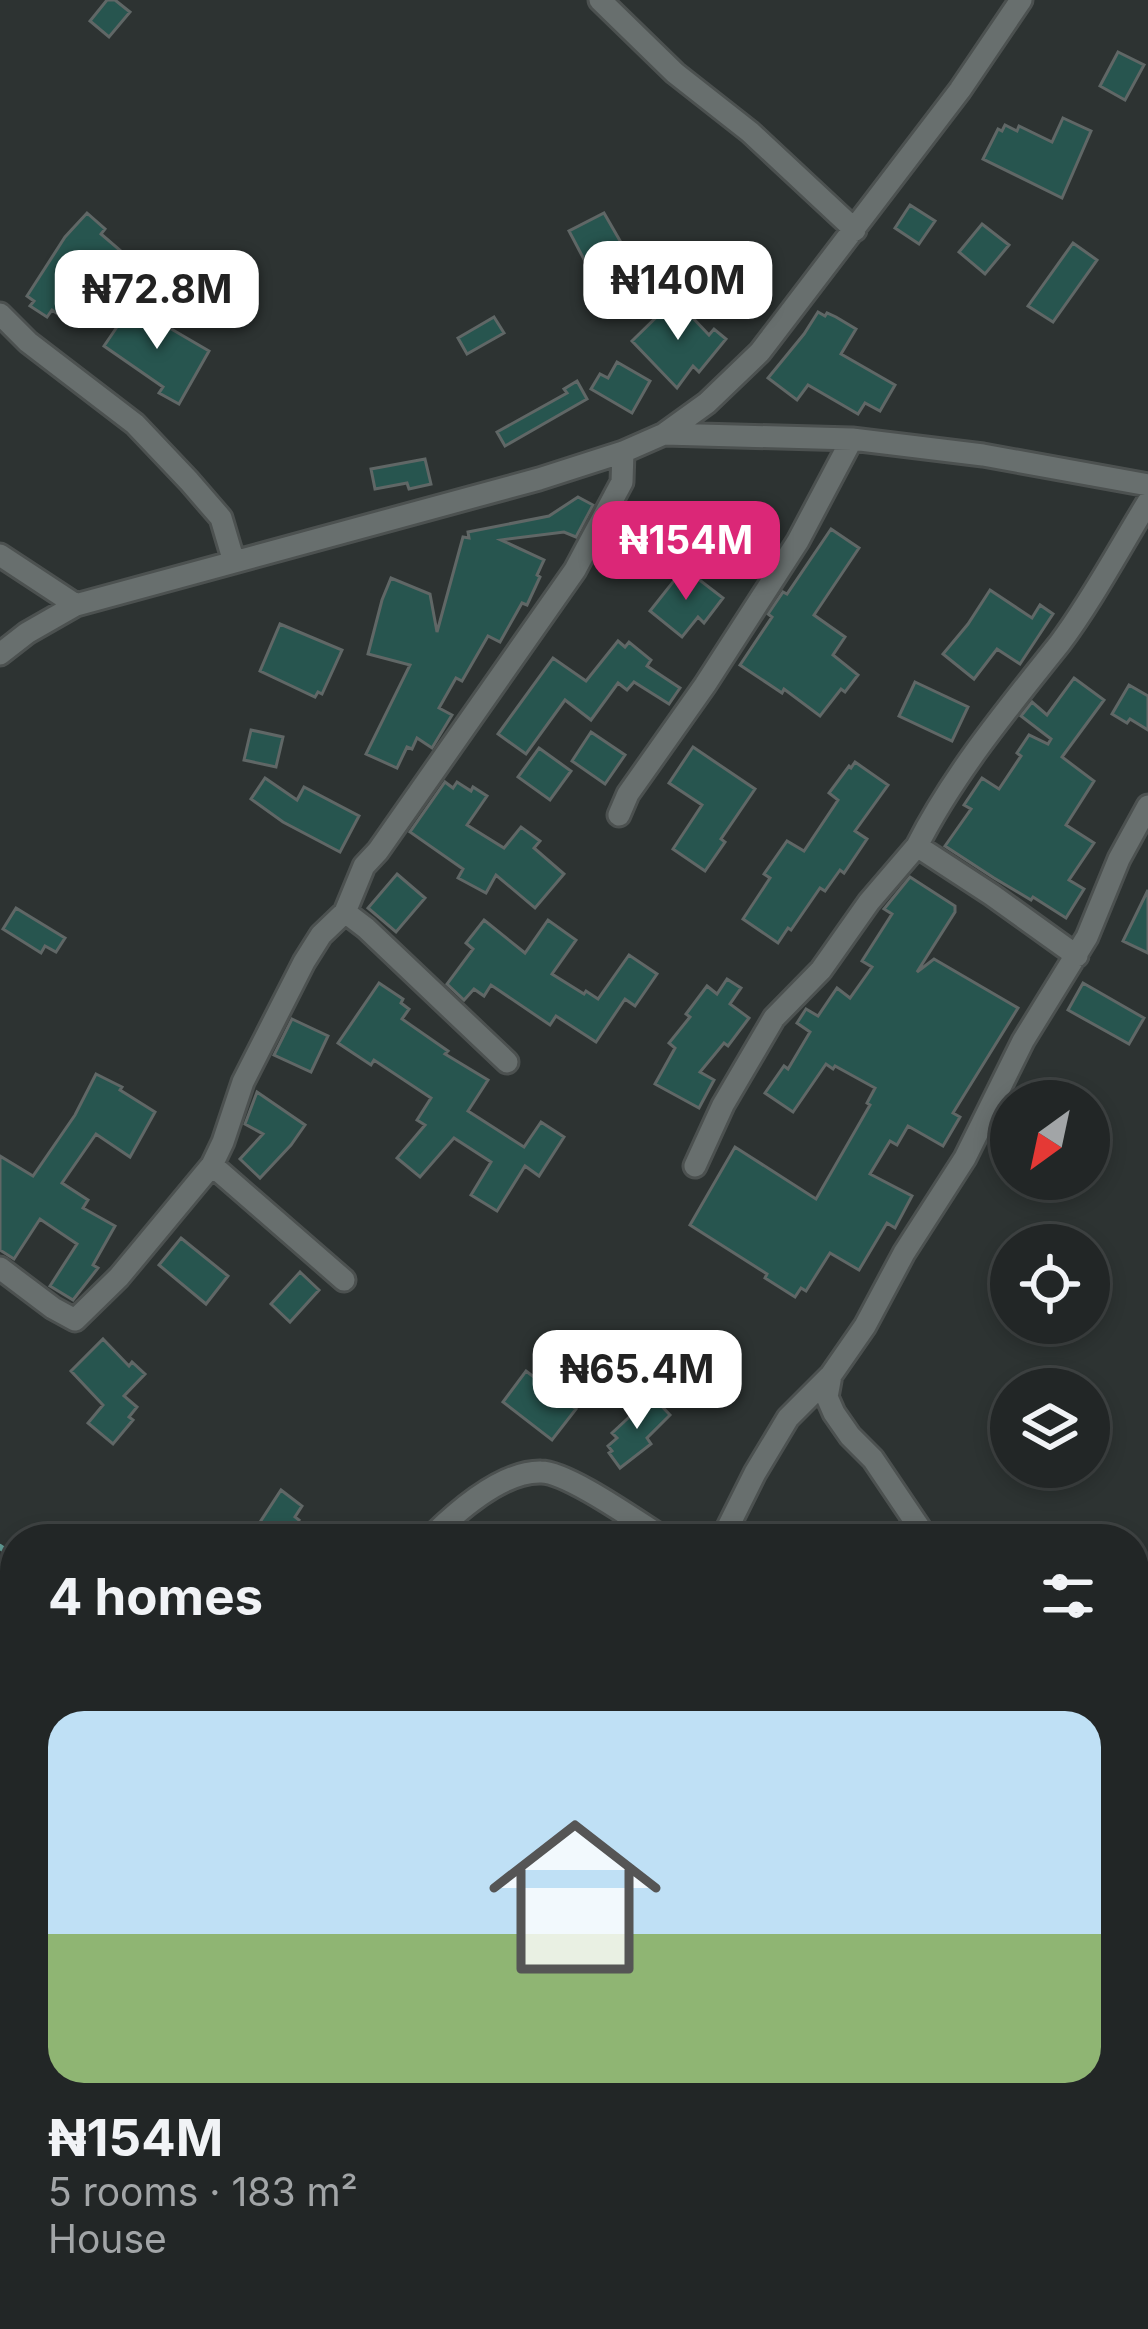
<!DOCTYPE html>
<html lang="en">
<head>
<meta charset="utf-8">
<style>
  body { margin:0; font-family:Inter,sans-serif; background:#2a2e2e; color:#f1f3f6; height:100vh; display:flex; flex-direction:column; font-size:45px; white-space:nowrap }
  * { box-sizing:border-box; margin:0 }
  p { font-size:39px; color:#a2a5a7 }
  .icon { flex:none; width:66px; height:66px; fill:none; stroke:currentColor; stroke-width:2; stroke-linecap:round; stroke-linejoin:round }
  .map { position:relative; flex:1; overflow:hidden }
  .drawer { position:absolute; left:0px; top:1524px; width:1149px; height:807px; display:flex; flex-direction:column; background:#222626; border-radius:48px 48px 0 0; box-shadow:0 6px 18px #0003,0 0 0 3px #3f4343 }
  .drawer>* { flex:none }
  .needle { width:78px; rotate:213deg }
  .fabs { position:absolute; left:990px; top:1080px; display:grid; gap:24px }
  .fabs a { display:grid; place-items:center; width:120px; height:120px; border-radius:50%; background:#222626; box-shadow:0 6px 18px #0003,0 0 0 3px #3f4343; font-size:60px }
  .price { position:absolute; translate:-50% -102px; padding:0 27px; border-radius:24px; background:#fff; color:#222; font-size:39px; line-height:78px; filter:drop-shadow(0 3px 6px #0008) }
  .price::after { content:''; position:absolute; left:50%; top:72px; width:36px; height:27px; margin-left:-18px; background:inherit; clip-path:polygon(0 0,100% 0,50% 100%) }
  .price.current { background:#db2777; color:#fff }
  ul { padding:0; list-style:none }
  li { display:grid; align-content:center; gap:24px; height:636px; padding:0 48px }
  li span { display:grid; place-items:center; height:372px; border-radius:36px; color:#555 }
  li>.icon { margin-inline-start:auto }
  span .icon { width:216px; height:216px; fill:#fffc; stroke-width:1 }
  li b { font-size:51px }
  h2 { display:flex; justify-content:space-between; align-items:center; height:144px; padding:0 48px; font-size:51px }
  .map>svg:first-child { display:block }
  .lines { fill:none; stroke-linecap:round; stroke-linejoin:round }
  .stream { stroke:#5f9992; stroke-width:6 }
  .building { fill:#27554f; stroke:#606766; stroke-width:3 }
  .minor-casing { stroke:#4c5150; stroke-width:27 }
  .path { stroke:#8d9291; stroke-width:3; stroke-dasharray:6 9; stroke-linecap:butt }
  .minor { stroke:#686f6e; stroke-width:21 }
</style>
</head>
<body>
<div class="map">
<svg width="1148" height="2329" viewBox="0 0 1148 2329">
  <rect width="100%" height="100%" fill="#2d3332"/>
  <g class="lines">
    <path class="stream" d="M0 1547 15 1557
      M1134 1978 1148 1982
      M0 2157 15 2133"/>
  </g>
  <path class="building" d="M107 0H115L130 12 109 37 90 21Z
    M1118 52 1144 65 1125 100 1100 86Z
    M1063 118 1091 131 1062 198 983 159 998 129 1002 131 1005 125 1017 131 1019 126 1052 142Z
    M910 205 935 221 919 244 895 228Z
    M87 213 105 229 101 234 129 258 109 280 96 268 69 308 65 306 59 315 52 310 47 317 30 306 34 301 27 296 65 237Z
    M604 213 623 246 587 265 569 231Z
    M982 224 1009 245 985 274 959 252Z
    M1073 243 1097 260 1053 322 1028 306Z
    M675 299 709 335 714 329 726 339 699 372 693 366 677 388 632 341Z
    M134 302 162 321 161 323 209 351 179 404 159 393 163 387 104 346Z
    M818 312 825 316 827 313 836 317 856 329 841 354 895 385 880 411 865 403 858 414 808 385 797 400 768 378 804 334Z
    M494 317 504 333 467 354 458 338Z
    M617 362 650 381 632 413 591 389 600 374 608 378Z
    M577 381 587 399 505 446 497 432 567 393 564 389Z
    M425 459 431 484 409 489 407 483 375 489 371 469Z
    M578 497 593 505 576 537 564 532 501 540 544 560 537 575 540 577 527 605 522 603 500 642 488 636 462 681 456 678 439 708 452 715 432 748 417 738 412 749 407 747 397 768 366 754 410 665 368 654 382 600 391 578 430 594 437 632 463 537 469 538 468 532 549 516Z
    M831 529 859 548 814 615 845 637 833 655 858 675 845 692 841 689 820 716 784 689 782 693 740 665 772 617 768 614 783 592 787 594Z
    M684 568 723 598 704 623 698 617 682 637 650 611Z
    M990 590 1032 618 1040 605 1053 614 1020 664 997 649 974 679 943 654 968 624Z
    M280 624 342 650 322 694 318 692 315 697 260 671Z
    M618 641 625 647 629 642 651 660 647 666 680 688 669 704 634 682 627 690 618 683 591 720 565 700 526 754 498 734 553 658 586 681Z
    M1074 678 1104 700 1062 757 1094 781 1066 825 1094 843 1069 880 1084 889 1066 918 1033 897 1031 900 994 878 945 846 971 809 964 805 982 778 999 789 1021 756 1017 753 1029 735 1048 744 1051 739 1021 716 1032 702 1047 715Z
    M915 682 968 707 952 741 899 716Z
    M1129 685 1148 696V730L1130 719 1127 723 1112 714Z
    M251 730 283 737 276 767 244 760Z
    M591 732 625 755 605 784 572 761Z
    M693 747 755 789 721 839 725 842 705 871 673 849 702 805 669 783Z
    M539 748 571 771 550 800 518 777Z
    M855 762 888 785 855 831 867 839 844 873 840 870 825 891 820 888 791 930 788 928 778 943 743 919 770 878 764 874 787 841 804 851 838 800 829 793 849 766 851 768Z
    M265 778 297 800 304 787 359 816 340 852 283 822 251 799Z
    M445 782 453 788 457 782 471 791 473 787 487 796 467 825 504 848 521 827 540 841 534 848 564 874 535 908 496 875 486 893 458 878 463 869 410 832Z
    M397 874 425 898 396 932 368 908Z
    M910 877 955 906V912L917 972 934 959 1018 1008 953 1113 960 1117 943 1146 908 1126 897 1145 890 1141 870 1174 912 1196 895 1228 887 1223 859 1270 830 1253 806 1291 801 1288 795 1297 765 1278 767 1274 690 1225 735 1147 816 1199 870 1105 867 1103 875 1088 835 1066 833 1069 826 1064 793 1112 765 1093 784 1066 788 1069 810 1032 797 1023 806 1009 818 1016 837 988 850 998 872 967 862 961 892 914 884 909Z
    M1148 890V953L1123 941Z
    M16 908 65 938 56 952 45 946 41 953 3 929Z
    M484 920 525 953 548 920 576 940 552 974 584 994 586 991 598 999 629 955 657 974 635 1006 625 999 596 1042 556 1016 550 1025 491 985 484 996 474 989 464 1000 447 984 473 949 466 943Z
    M727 979 741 988 730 1004 749 1018 728 1046 724 1043 700 1072 714 1080 699 1108 655 1084 675 1048 669 1043 690 1017 686 1014 707 986 717 994Z
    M379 983 403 999 401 1003 409 1009 402 1019 448 1051 445 1054 488 1080 468 1111 524 1147 541 1122 564 1137 539 1176 525 1166 497 1211 471 1195 491 1162 454 1138 420 1177 397 1158 425 1125 417 1120 431 1098 374 1060 371 1065 338 1043Z
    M1083 983 1144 1018 1129 1044 1068 1010Z
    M292 1019 328 1036 311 1072 274 1055Z
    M96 1074 122 1087 120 1090 155 1112 130 1157 96 1134 62 1183 88 1200 83 1208 115 1226 93 1265 98 1268 73 1300 50 1286 77 1244 40 1219 14 1259 0 1250V1156L33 1176 75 1115Z
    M257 1092 305 1125 291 1145 260 1178 240 1159 263 1134 245 1124Z
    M181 1238 228 1276 206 1304 159 1265Z
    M300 1272 319 1290 290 1322 271 1304Z
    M103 1339 129 1366 132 1362 145 1374 124 1396 137 1407 129 1417 133 1420 113 1444 88 1423 103 1405 71 1371Z
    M526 1371 576 1409 552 1440 503 1402Z
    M652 1396 670 1415 647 1438 651 1444 620 1468 609 1453 612 1451 608 1446 617 1438 612 1433Z
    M281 1490 302 1506 295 1517 299 1520 285 1539H249Z"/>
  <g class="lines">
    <g class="minor-casing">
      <path id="minor" d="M600 0 675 73 750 132 855 230
        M0 314 28 342 135 424 189 481 221 518 234 562
        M664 434 852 439 983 455 1148 485
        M0 555 76 605
        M0 654 27 633 76 605 539 479 623 452 664 434 707 403 760 352 960 90 1021 0
        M619 815 628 794 705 685 798 541 852 439
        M917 846C954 773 1009 707 1060 643 1091 602 1121 546 1148 502
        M345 912 366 928 507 1062
        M212 1165 344 1280
        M695 1166 723 1105 774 1018 821 970 869 902 917 846 992 895 1077 956
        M0 1268 53 1308 75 1320 119 1277 212 1165 223 1142 243 1082 304 962 321 935 345 912 364 866 378 851 575 570 622 482 623 452
        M429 1539C455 1513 501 1471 541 1472 568 1472 639 1523 665 1539
        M722 1539 755 1473 788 1418 831 1375
        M927 1539 873 1459 850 1436 834 1413 827 1397 831 1375 865 1326 904 1253 965 1158 1023 1041 1087 937 1119 859 1148 806
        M1134 1715 1148 1726
        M1134 1824 1148 1799
        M0 2272 15 2279
        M271 2316 290 2322
        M662 2328 671 2316
        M425 2329 431 2316
        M952 2329 959 2316"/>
    </g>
    <path class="path" d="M885 2316 887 2325"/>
    <use href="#minor" class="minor"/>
  </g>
</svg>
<div class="fabs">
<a><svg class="needle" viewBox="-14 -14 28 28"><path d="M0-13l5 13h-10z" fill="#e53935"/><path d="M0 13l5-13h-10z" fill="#a2a5a7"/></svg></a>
<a><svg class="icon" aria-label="locate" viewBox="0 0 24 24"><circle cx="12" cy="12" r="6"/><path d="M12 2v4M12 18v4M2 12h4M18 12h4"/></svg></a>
<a><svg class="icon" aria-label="layers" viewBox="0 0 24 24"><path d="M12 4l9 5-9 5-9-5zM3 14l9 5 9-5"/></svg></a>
</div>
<b class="price" style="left:678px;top:343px">₦140M</b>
<b class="price" style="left:157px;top:352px">₦72.8M</b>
<b class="price current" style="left:686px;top:603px">₦154M</b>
<b class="price" style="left:637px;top:1432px">₦65.4M</b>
<section class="drawer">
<h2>4 homes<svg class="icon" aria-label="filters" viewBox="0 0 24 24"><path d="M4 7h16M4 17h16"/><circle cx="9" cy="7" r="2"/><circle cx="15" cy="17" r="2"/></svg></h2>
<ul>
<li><span style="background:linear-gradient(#bfe0f5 60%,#8fb573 0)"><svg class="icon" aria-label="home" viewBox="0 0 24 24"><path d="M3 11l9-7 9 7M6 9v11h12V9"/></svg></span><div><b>₦154M</b><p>5 rooms · 183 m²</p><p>House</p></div></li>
</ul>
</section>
</div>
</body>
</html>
